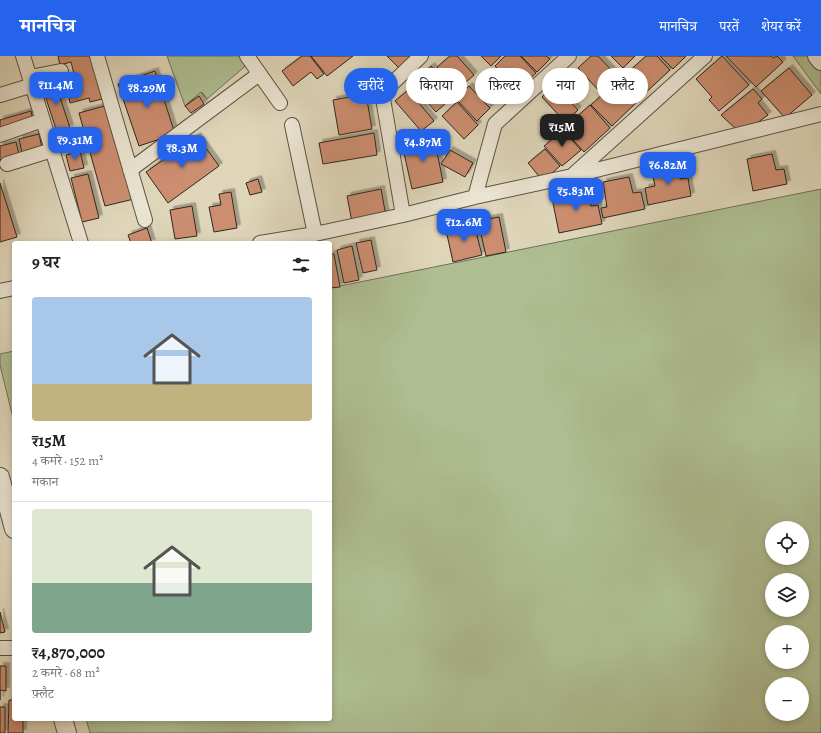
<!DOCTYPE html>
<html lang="hi">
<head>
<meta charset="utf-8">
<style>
  body { margin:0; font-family:Alegreya,"Noto Serif Devanagari",serif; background:#f2f2f2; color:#222; height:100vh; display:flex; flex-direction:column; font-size:15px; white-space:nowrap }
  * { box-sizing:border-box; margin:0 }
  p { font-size:13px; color:#767676 }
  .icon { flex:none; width:22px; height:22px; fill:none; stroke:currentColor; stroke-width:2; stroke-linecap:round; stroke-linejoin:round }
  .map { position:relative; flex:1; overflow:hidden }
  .panel { position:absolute; left:12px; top:185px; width:320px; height:480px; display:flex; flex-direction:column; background:#fff; border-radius:4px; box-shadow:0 2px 6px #0003 }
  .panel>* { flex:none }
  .hud { position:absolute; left:344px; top:12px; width:380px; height:36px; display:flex; gap:8px }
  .buttons { position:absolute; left:765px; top:465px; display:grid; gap:8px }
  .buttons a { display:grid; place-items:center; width:44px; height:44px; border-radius:50%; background:#fff; box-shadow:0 2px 6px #0003; font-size:20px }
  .price { position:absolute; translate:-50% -34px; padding:0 9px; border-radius:8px; background:#2563eb; color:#fff; font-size:13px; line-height:26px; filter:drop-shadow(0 1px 2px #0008) }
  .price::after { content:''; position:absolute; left:50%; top:24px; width:12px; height:9px; margin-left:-6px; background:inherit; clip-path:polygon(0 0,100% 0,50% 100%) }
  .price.on { background:#222; color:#fff }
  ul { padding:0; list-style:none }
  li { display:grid; align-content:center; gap:8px; height:212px; padding:0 20px }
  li+li { border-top:1px solid #e0e0e0 }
  li span { display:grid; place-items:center; height:124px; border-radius:4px; color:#555 }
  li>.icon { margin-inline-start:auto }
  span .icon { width:72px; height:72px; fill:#fffc; stroke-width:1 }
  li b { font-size:17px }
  h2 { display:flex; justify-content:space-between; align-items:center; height:48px; padding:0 20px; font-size:17px }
  .pill { padding:0 14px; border-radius:18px; background:#fff; box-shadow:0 2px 6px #0003; font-size:14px; line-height:36px }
  .pill.on { background:#2563eb; color:#fff }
  header { display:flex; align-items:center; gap:24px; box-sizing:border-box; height:56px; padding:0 20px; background:#2563eb; color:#fff }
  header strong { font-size:19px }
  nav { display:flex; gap:22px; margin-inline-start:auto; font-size:14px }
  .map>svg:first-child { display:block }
  .green { fill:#aebe92; stroke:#6e7258; fill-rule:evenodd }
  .building { fill:#cc8e6f; stroke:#2f271e; filter:url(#shadow) }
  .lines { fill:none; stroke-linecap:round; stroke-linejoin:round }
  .minor-casing { stroke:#5b5345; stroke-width:16 }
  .tertiary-casing { stroke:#5b5345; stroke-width:20 }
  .minor { stroke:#eae4d2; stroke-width:14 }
  .tertiary { stroke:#eae4d2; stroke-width:18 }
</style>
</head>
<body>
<header>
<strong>मानचित्र</strong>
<nav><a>मानचित्र</a><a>परतें</a><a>शेयर करें</a></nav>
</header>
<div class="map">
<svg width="821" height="677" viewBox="0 0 821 677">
  <defs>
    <filter id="shadow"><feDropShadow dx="3.5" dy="-3.5" stdDeviation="0" flood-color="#0004"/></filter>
  </defs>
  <rect width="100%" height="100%" fill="#dfd6ba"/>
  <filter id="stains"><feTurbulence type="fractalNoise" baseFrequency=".005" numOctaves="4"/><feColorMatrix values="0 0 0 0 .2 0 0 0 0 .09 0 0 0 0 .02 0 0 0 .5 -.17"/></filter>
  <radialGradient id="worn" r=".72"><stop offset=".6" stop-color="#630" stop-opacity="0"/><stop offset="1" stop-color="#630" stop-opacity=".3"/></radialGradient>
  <path class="green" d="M167 0H246L250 6 207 43 201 36 185 50Z
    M793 0H821V38Z
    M821 133V677H90L86 663H330V232ZM772 472H802V502H772ZM772 524H802V554H772ZM772 576H802V606H772ZM772 628H802V658H772Z
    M14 295V366L0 309V298Z"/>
  <path class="building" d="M58 0H90L102 43 90 46 89 42 70 47 65 25 75 22 71 6 60 9Z
    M302 0H310L324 18 317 23 311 16 293 30 282 15Z
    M311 0H353L327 20Z
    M387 0H411L399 12Z
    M450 0H457L474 19 458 33 437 11Z
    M481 0H501L491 10Z
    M505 0H520L536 17 518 34 495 10Z
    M521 0H546L550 3 537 16Z
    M591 0H598L617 20 600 36 578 12Z
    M611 0H635L623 12Z
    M646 0H657L670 14 642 40 624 20Z
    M660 0H686L673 13Z
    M722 0 749 29 719 55 709 44 712 41 696 23Z
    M726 0H771L773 2 777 0 783 6 756 31Z
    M431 10 456 38 436 56 411 28Z
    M789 12 812 39 785 62 761 35Z
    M155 15 175 78 139 90 118 28Z
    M622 20 642 41 612 70 591 49Z
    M54 23 70 72 57 76 41 27Z
    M554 29 578 54 565 66 542 41Z
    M469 30 490 52 477 65 456 43Z
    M753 33 762 43 758 47 768 59 746 75 739 76 721 59Z
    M408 34 434 65 421 75 395 45Z
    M366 38 372 73 339 79 333 44Z
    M199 40 204 48 191 57 185 50Z
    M457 46 478 69 464 83 442 60Z
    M108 49 134 143 105 150 79 57Z
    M590 49 610 72 584 96 563 73Z
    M31 55 33 65 0 75V64Z
    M563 74 581 94 562 110 544 90Z
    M374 77 377 99 323 108 319 87Z
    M39 78 42 92 22 97 19 83Z
    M197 80 219 110 168 147 146 116Z
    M434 81 443 126 412 133 402 88Z
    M16 86 19 98 0 104V90Z
    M545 93 560 110 543 125 528 107Z
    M450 94 473 107 465 121 441 108Z
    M80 95 84 112 70 115 66 99Z
    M772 98 776 114 784 113 787 128 753 135 747 103Z
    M678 110 680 123 688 122 691 140 648 149 645 132 655 130 652 115Z
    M88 118 99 162 82 166 71 122Z
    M629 121 633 137 641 136 645 153 603 162 601 152 607 151 603 126Z
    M258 123 262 136 250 139 246 127Z
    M0 127 17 181 0 186Z
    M381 133 386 160 352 166 347 140Z
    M588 135 591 150 598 149 602 168 559 177 552 142Z
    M231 136 237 172 214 176 209 151 221 149 219 138Z
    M192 150 197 180 175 183 170 154Z
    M499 161 506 196 486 200 478 165Z
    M474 168 482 199 453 206 446 174Z
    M147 172 152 187H131L128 179Z
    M371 184 377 214 363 217 356 187Z
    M352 190 359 224 344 227 337 194Z
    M330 198H334L340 231 330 232Z
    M0 556 5 576 0 577Z
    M0 610H6V635L0 634V644Z
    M9 644H14V663H23V677H8Z
    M0 651H5V677H0Z"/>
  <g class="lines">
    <g class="minor-casing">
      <path id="minor" d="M23 0 81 187
        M97 0 145 164
        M247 0 280 47
        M30 21 61 15
        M0 39 33 29
        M292 69 315 178
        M0 79 43 64
        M7 108 52 94
        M130 114 259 18
        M573 119 705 0
        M475 141 495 68 569 0
        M403 159 382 37 421 0
        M260 187 315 178 403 159 475 141 572 120 821 58
        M0 235 14 232
        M0 592H14"/>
    </g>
    <g class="tertiary-casing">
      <path id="tertiary" d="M817 0 821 5
        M0 421 14 473
        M63 663 67 677"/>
    </g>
    <use href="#minor" class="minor"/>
    <use href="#tertiary" class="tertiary"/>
  </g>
  <rect width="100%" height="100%" filter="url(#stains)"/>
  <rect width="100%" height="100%" fill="url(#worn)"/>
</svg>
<div class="buttons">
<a><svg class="icon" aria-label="locate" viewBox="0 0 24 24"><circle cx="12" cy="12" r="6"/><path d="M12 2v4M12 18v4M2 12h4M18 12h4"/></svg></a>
<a><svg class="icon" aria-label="layers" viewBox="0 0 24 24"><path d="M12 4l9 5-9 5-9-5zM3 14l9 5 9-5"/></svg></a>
<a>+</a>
<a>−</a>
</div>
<b class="price" style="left:56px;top:50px">₹11.4M</b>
<b class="price" style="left:147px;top:53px">₹8.29M</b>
<b class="price on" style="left:562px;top:92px">₹15M</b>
<b class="price" style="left:75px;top:105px">₹9.31M</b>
<b class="price" style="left:423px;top:107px">₹4.87M</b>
<b class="price" style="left:182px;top:113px">₹8.3M</b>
<b class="price" style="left:668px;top:130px">₹6.82M</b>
<b class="price" style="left:576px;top:156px">₹5.83M</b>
<b class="price" style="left:464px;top:187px">₹12.6M</b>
<div class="hud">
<a class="pill on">खरीदें</a>
<a class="pill">किराया</a>
<a class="pill">फ़िल्टर</a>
<a class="pill">नया</a>
<a class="pill">फ़्लैट</a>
</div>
<section class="panel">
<h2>9 घर<svg class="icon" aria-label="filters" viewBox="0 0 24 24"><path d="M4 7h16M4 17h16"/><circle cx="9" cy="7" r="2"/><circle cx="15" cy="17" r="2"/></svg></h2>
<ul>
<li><span style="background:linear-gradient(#a9c7e8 70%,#c2b280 0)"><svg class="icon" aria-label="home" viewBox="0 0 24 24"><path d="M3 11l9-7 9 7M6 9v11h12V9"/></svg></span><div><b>₹15M</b><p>4 कमरे · 152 m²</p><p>मकान</p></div></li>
<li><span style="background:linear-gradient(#dfe7d0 60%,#7fa58c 0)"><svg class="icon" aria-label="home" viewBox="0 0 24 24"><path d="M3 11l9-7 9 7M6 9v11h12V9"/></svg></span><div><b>₹4,870,000</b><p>2 कमरे · 68 m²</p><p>फ़्लैट</p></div></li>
</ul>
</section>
</div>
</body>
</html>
